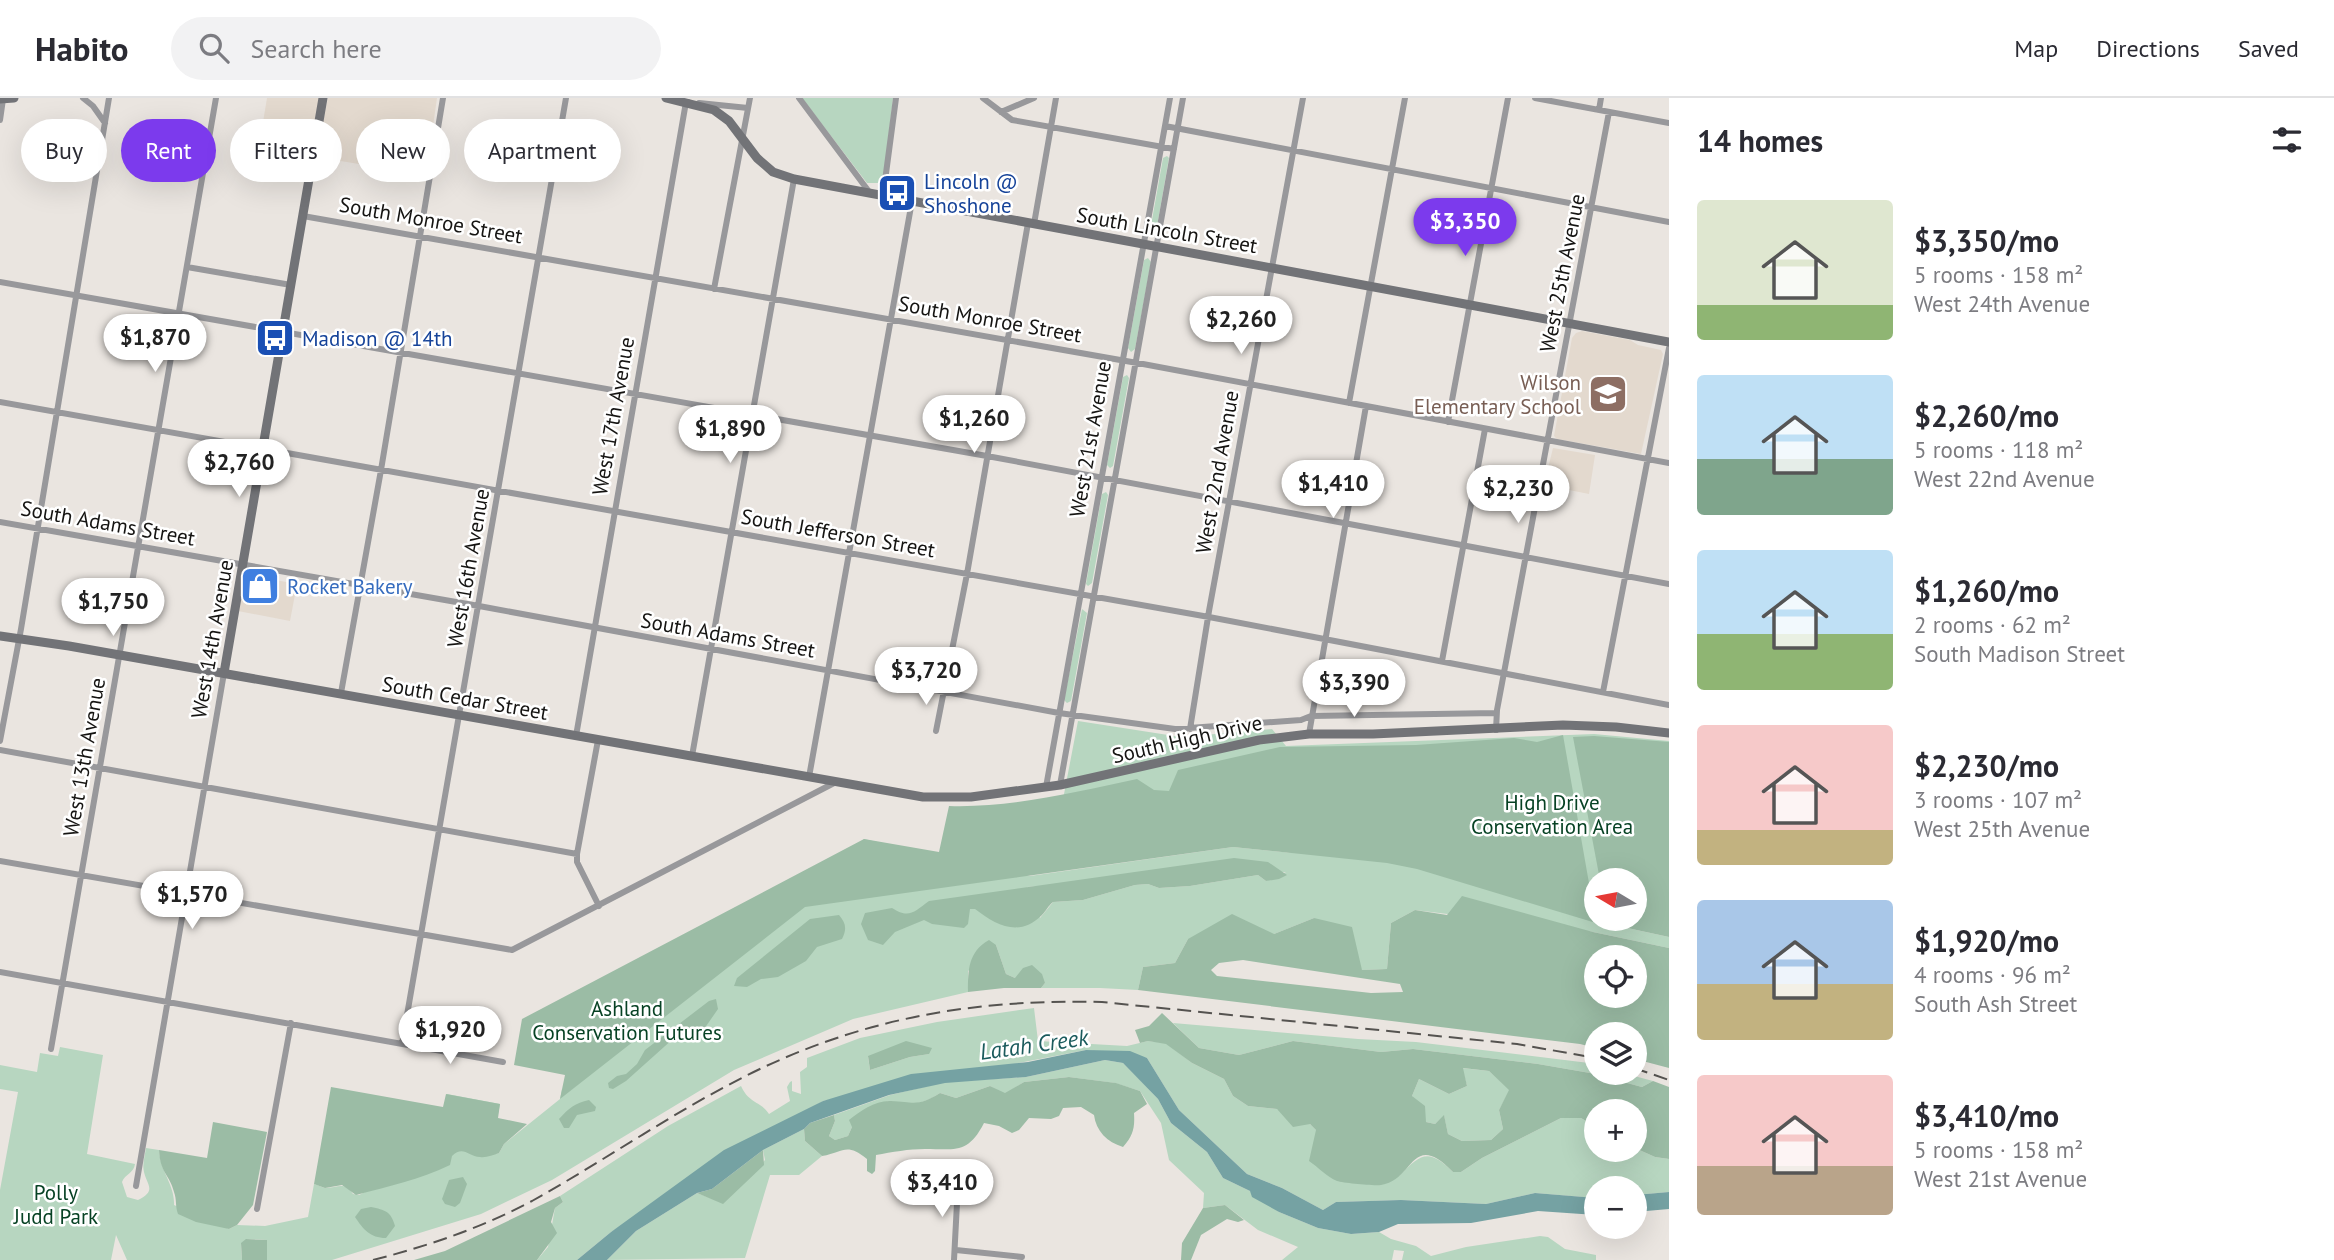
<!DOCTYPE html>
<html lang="en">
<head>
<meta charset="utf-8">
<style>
  body { margin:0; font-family:"PT Sans",sans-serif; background:#f2f2f3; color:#2b2b33; height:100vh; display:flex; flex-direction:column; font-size:26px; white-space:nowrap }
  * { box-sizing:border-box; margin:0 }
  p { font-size:23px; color:#7c7c81 }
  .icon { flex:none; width:38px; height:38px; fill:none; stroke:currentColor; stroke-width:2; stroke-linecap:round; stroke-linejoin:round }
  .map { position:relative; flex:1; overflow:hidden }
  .details { display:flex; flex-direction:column; background:#fff; width:665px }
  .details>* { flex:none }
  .top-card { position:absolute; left:21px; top:21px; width:665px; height:63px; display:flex; gap:14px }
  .needle { width:46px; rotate:280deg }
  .controls { position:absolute; left:1584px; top:770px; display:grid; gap:14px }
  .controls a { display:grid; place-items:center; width:63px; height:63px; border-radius:50%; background:#fff; box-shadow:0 7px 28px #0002; font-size:35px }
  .price { position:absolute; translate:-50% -60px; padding:0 16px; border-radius:24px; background:#fff; color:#222; font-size:23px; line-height:46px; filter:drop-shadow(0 2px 4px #0008) }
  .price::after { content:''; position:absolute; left:50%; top:42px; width:21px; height:16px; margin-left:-10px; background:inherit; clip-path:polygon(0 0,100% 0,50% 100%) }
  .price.on { background:#7c3aed; color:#fff }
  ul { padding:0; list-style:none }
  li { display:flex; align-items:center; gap:21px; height:175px; padding:0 28px }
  li span { display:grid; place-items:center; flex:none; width:196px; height:140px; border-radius:7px; color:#555 }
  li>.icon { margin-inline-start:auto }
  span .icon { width:84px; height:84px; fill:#fffc; stroke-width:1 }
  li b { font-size:30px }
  h2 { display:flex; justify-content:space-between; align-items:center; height:84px; padding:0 28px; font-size:30px }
  .pill { padding:0 24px; border-radius:32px; background:#fff; box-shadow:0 7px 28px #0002; font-size:24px; line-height:63px }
  .pill.on { background:#7c3aed; color:#fff }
  header { display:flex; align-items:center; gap:42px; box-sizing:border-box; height:98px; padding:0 35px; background:#fff; border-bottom:2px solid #e1e1e2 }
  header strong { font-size:33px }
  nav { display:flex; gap:38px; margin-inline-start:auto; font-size:24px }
  .search { width:490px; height:63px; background:#f2f2f3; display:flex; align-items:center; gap:18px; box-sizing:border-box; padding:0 24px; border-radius:38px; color:#7c7c81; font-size:26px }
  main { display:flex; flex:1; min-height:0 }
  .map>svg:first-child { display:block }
  .built { fill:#e3d9ce }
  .green { fill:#b7d6c0; fill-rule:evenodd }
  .forest { fill:#9bbca5; fill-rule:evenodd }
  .water { fill:#75a2a3 }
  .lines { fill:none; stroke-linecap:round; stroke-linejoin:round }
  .street { stroke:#98989b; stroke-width:6 }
  .secondary { stroke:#727377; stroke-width:9 }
  .rail { stroke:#555350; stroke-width:2; stroke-dasharray:14 7; stroke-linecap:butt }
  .labels { text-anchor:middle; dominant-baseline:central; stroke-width:5; stroke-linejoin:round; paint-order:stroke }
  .transit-label { font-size:21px; fill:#164399; stroke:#fff; text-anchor:start }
  .street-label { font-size:21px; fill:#151412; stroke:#fff }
  .education-label { font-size:21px; fill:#785e54; stroke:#fff; text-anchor:end }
  .shop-label { font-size:21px; fill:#366cbe; stroke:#fff; text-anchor:start }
  .park-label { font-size:21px; fill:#074224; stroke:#fff }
  .water-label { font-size:23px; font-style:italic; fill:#1b5b5d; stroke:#fff }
</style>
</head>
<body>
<header>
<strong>Habito</strong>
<div class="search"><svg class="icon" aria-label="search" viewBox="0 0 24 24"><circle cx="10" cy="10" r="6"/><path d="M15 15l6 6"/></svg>Search here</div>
<nav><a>Map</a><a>Directions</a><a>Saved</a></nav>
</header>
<main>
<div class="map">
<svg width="1669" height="1162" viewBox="0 0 1669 1162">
  <rect width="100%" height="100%" fill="#eae5e0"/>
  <path class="built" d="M267 0H319L312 39 262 30Z
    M328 0H437L426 77 316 59Z
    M1582 233 1630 242 1638 247 1661 252 1663 256 1641 356 1557 341 1554 338 1572 240 1576 235Z
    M1553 350 1595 357 1589 396 1544 387Z
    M248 477 297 486 290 523 238 513Z"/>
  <path class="green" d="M802 0H893L884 77 878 85H867Z
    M1167 58 1169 60 1156 134 1152 136 1150 133 1163 60Z
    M1148 160 1151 164 1135 251 1131 254 1128 250 1144 162Z
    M1127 277 1129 280 1113 368 1110 370 1107 367 1123 279Z
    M1106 394 1108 397 1092 485 1088 488 1086 486 1102 396Z
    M1082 511 1087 515 1071 603 1067 605 1064 602Z
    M1078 623 1181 639 1272 631 1286 648 1594 636 1669 643V813L1634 782H1596V821H1608L1609 826 1669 839V850L1593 834 1415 812 1391 825 1387 871 1362 872 1314 820 1274 836 1188 841 1175 865 1143 869 1138 892 1100 890H1041L1045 885 1015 880 1006 876 996 847 968 873V894L853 921 734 972 552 1082 481 1116 332 1162H267V1142L247 1141 241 1146 242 1162H127L116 1137 111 1162H0V1092L18 994 0 991V967L37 974 40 955 58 958 60 949 103 957 87 1056 135 1066C134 1075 125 1076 122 1084L127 1099 138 1102C157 1093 147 1087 144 1074 142 1067 145 1057 146 1050L159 1052C160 1073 175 1087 174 1107L229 1131 237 1127 265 1128 308 1119 314 1086C315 1086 324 1090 326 1090 338 1090 344 1083 353 1096L359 1097 371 1091 442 1020 447 996 500 1006 490 1057 499 1055 504 1046 560 1001 562 991 571 992 864 741 1030 778 1233 749 1293 755 1060 717ZM1286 774 1266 783 1258 777 1190 788 1159 790 1148 786 1135 787 1083 802 1053 804 1040 820 1027 789Z
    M1034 910 1038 943 1127 948 1148 943 1166 945 1192 965 1224 981 1233 998 1248 1008 1277 1011 1309 1025 1316 1032 1399 1078C1421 1055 1429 1050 1453 1074H1461L1482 1060 1561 1020H1581L1596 1029V1052L1635 1050 1655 1059 1669 1061V1094L1635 1097 1634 1090H1596L1595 1100 1535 1095 1486 1106 1401 1102 1336 1104 1323 1112 1282 1090 1247 1076 1179 1012 1147 960 1086 952 823 1003 611 1134 577 1162H537L548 1149 555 1110 563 1104 560 1098 668 1028 741 988C749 1006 761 1003 769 1016L790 1003 787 989 790 984 792 983V993L801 996 800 974 807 969V960L860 940 937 924ZM929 956 910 959 870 972 868 959Z
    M1173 925 1358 941 1416 944 1589 965 1596 967V975H1623L1653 983 1642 989 1590 975 1538 966 1413 951 1381 954 1293 943 1239 957 1199 950Z
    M1105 962 1123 965 1138 980 1158 1001 1171 1025 1207 1054 1223 1080 1250 1093 1279 1114 1318 1130 1351 1136 1379 1134 1391 1141 1416 1148 1431 1158 1466 1149 1540 1138 1548 1139 1565 1151 1596 1157V1162H1402L1404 1153 1394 1152 1392 1162H1282L1298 1149 1258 1132 1225 1107 1203 1110 1204 1095 1169 1062 1161 1025 1140 993 1115 985 1069 979 1024 984 1005 996 990 988 956 1000 940 995C920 1008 911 1007 888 1003L852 1029 848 1038 835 1042 829 1038 835 1023 834 1017 890 997 945 984 1026 979Z
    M1462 970 1489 973 1510 992 1499 1012 1503 1031 1491 1042 1462 1043 1448 1036 1444 1018 1435 1026 1426 1024 1412 998 1419 981 1449 996 1467 988Z
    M804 1031 805 1043 822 1058 799 1077H770L745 1160 607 1162 636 1133 697 1095 723 1105 765 1062 763 1052Z"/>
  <path class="forest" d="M1563 637 1596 825 1417 771 1387 765 1233 749 805 809 560 1001 565 977 514 967 522 921 864 741 939 754 949 708C1012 710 1075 694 1137 681L1154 692 1169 693 1178 672 1280 649 1416 647 1514 640 1537 644Z
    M1594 638 1669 644V839L1609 826 1608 821H1634V782H1600L1573 639Z
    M1234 760 1268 764 1287 777 1279 781 1266 783 1258 777 1190 788 1159 790 1148 786 1135 787 1083 802 1053 804C1048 808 1046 813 1042 817 1019 840 996 827 975 811H970L968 826 964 830 932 826 924 822 895 834 883 847 868 842 861 826 865 815 892 810C909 821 914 814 929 803Z
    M1462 798 1593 834 1669 850V970L1635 961 1634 936H1596V950L1580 946 1138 892 1143 869 1175 865 1188 841 1232 816 1274 836 1314 820 1352 829 1362 872 1387 871 1391 825 1415 812 1447 817ZM1596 859H1634V898H1596ZM1243 862 1400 886 1403 894 1371 895 1217 878 1211 872 1219 865Z
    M839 817C846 825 847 831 842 841L817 849 806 863 778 879 761 881 747 889 734 888 737 880 810 821Z
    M989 842 996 847 1006 876 1015 880 1023 870 1032 867 1042 876 1045 885 1041 890H1004L968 894C968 872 968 854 989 842Z
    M716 901 718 911 702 934 687 941 674 940 626 983 613 991 609 990 608 985 617 978 626 976 637 966 645 952 709 903Z
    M1162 915 1199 950 1239 957 1293 943 1381 954 1413 951 1538 966 1590 975 1642 989 1653 983 1669 989V1061L1655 1059 1635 1050 1634 1013H1596V1029L1581 1020H1561L1482 1060 1461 1074H1453C1411 1031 1414 1083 1381 1087 1373 1088 1344 1085 1337 1083 1327 1079 1318 1069 1309 1063L1316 1032 1310 1026 1293 1029 1277 1011 1248 1008 1233 998 1224 981 1192 965 1166 946 1148 943 1140 945 1135 932 1149 928ZM1463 970 1489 973 1509 992 1499 1012 1503 1031 1491 1042 1462 1043 1448 1036 1444 1017 1435 1026 1426 1024 1425 1008 1412 998 1419 981 1449 996 1467 988Z
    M906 943 932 950 929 956 910 959 870 972 868 958Z
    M1069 979 1116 985 1140 993 1147 1006 1134 1015C1135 1030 1133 1038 1123 1049 1107 1044 1096 1033 1094 1017L1081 1009 1063 1010 1059 1018 1051 1021 1029 1020 1019 1032 1012 1035 999 1028 984 1025C968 1056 956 1051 925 1051 909 1051 892 1054 876 1057L875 1073 872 1076 867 1073V1061C846 1044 844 1054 822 1058L805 1043 804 1031 810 1025 834 1017 835 1023 829 1038 835 1042 848 1038 852 1029 849 1022C860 1013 876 1002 891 1003 915 1004 917 1009 940 995L956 1000 990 988 1005 995 1024 984Z
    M331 989 443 1009 446 996 500 1006 498 1020 527 1026 504 1046 499 1055C493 1057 486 1060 480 1059 468 1058 463 1047 452 1058L450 1067C419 1082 389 1088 356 1097L342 1087 325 1090 314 1086Z
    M589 1002 596 1009 595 1013 577 1017 569 1030H564L559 1021C569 1010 575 1005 589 1002Z
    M213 1024 267 1034 253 1107 237 1127 229 1131 196 1124 178 1116C175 1108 177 1102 174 1094 170 1077 160 1075 159 1052L207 1060Z
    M763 1052 764 1067 723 1106 697 1095 712 1091Z
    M463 1079 467 1086 460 1105 455 1109 445 1106 442 1101 449 1082Z
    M560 1098 563 1104 555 1110 551 1124 557 1135 537 1162H414L445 1153Z
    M1225 1107 1244 1122 1238 1124 1227 1121 1201 1137 1191 1162H1181L1182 1145 1203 1110Z
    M371 1109C385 1112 391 1113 395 1128L386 1140C370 1140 363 1131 355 1119L361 1111Z
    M246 1141 267 1142V1162H242L241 1145Z"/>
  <path class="water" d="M1086 952 1130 953 1147 960 1179 1012 1247 1076 1282 1090 1323 1112 1336 1104 1401 1102 1486 1106 1535 1095 1596 1100V1117L1538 1113 1471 1125 1398 1126 1379 1134 1351 1136 1318 1130 1279 1114 1252 1099 1250 1093 1223 1080 1207 1054 1171 1025 1158 1001 1123 965 1105 962 1026 979 945 985 889 997 810 1025 804 1031 763 1052 712 1091 697 1095 636 1133 607 1162H577L611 1134 724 1052 823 1003 911 976 1028 964Z
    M1669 1094V1111L1635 1114V1097Z"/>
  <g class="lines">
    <path class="street" d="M83 0 93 8 105 25
      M799 0 870 95
      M983 0 1012 22 1174 51
      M1535 0 1669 25
      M699 5 748 10
      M1599 12 1601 0
      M1001 14 1034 0
      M0 22 3 1
      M1165 28 1669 124
      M883 98 896 0
      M303 118 1143 266 1669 365
      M1034 126 1056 0
      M187 169 291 187
      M0 184 987 358 1669 486
      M714 191 750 0
      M0 304 1209 519 1669 607
      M1349 305 1405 0
      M1448 324 1508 0
      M0 424 479 508 1059 615 1175 631 1301 622 1311 618 1496 615
      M1442 563 1485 331
      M1603 594 1669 250
      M341 595 381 372 443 0
      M1190 631 1209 513 1303 0
      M1496 632 1497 612 1609 14
      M936 633 967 476 1028 125
      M1309 636 1366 308
      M576 638 686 4H688
      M598 642 577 756V764L599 808
      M0 643 21 531 109 0
      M0 652 577 756
      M692 658 794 81
      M809 679 912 103
      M1060 687 1183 0
      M1046 689 1170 0
      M0 763 512 852 836 684
      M0 874 503 964
      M402 946 566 0
      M51 951 216 0
      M136 1088 224 575
      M257 1111 291 925
      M956 1152 1022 1159
      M954 1162 957 1105 966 1091"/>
    <path class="secondary" d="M666 0 714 12 729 23 757 60 773 74 794 81 1669 244
      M0 1 14 0
      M0 538 69 548 923 699H971L1060 687 1259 642 1309 636H1373L1563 627 1616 629 1669 635
      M224 575 323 0"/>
    <path class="rail" d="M1634 970 1669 982
      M373 1162C428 1148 481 1130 532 1103 609 1060 682 1008 762 970 873 918 980 901 1102 904L1517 946 1596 960"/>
  </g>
  <defs>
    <g id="bus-square" transform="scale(2.0125)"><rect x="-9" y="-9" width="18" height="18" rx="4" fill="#1a4fb4" stroke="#fff"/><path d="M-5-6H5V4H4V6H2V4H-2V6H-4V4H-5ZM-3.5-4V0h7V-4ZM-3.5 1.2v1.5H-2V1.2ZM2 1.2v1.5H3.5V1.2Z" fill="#fff"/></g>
    <g id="school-square" transform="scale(2.0125)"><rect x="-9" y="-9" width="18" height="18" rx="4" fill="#8d6e63" stroke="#fff"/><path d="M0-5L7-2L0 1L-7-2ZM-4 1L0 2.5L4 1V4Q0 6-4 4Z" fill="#fff"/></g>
    <g id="shop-square" transform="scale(2.0125)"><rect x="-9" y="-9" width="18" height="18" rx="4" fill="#3f7fe0" stroke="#fff"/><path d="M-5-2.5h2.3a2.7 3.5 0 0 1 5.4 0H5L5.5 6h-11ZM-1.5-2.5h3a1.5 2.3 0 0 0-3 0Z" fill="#fff"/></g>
  </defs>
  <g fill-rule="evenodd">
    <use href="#bus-square" x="897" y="95"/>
    <use href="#bus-square" x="275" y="240"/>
    <use href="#school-square" x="1608" y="296"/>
    <use href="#shop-square" x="260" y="488"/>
  </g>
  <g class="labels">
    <g class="transit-label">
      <text x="924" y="83">Lincoln @<tspan x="924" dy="24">Shoshone</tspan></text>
      <text x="302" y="240">Madison @ 14th</text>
    </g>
    <g class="street-label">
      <text transform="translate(431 122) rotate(10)">South Monroe Street</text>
      <text transform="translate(1167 132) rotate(10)">South Lincoln Street</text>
      <text transform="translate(1562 175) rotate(-79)">West 25th Avenue</text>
      <text transform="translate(990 221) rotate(10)">South Monroe Street</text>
      <text transform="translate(613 318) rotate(-80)">West 17th Avenue</text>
      <text transform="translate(1090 341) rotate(-80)">West 21st Avenue</text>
      <text transform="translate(1217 374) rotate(-80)">West 22nd Avenue</text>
      <text transform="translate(108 425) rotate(10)">South Adams Street</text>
      <text transform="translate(838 435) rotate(10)">South Jefferson Street</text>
      <text transform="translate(468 470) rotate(-80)">West 16th Avenue</text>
      <text transform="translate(728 537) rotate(10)">South Adams Street</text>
      <text transform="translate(212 541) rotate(-80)">West 14th Avenue</text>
      <text transform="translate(465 600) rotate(10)">South Cedar Street</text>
      <text transform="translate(1187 641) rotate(-13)">South High Drive</text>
      <text transform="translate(84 659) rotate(-80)">West 13th Avenue</text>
    </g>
    <g class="education-label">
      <text x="1581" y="284">Wilson<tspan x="1581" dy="24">Elementary School</tspan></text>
    </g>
    <g class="shop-label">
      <text x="287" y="488">Rocket Bakery</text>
    </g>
    <g class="park-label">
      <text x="1552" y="704">High Drive<tspan x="1552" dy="24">Conservation Area</tspan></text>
      <text x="627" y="910">Ashland<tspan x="627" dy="24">Conservation Futures</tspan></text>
      <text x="56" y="1094">Polly<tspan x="56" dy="24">Judd Park</tspan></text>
    </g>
    <g class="water-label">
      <text transform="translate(1034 946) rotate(-8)">Latah Creek</text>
    </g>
  </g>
</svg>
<div class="controls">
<a><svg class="needle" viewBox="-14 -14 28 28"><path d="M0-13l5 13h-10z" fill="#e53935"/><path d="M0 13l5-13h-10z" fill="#7c7c81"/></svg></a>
<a><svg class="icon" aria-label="locate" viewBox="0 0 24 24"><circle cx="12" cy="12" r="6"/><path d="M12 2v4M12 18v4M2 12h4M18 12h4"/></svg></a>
<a><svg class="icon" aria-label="layers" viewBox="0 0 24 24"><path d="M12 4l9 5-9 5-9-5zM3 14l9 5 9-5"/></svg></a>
<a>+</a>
<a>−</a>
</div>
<b class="price on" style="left:1465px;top:160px">$3,350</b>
<b class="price" style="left:1241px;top:258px">$2,260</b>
<b class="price" style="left:155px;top:276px">$1,870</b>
<b class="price" style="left:974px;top:357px">$1,260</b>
<b class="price" style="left:730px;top:367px">$1,890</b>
<b class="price" style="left:239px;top:401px">$2,760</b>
<b class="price" style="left:1333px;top:422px">$1,410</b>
<b class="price" style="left:1518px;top:427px">$2,230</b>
<b class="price" style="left:113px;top:540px">$1,750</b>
<b class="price" style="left:926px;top:609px">$3,720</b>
<b class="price" style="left:1354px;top:621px">$3,390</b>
<b class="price" style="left:192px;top:833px">$1,570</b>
<b class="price" style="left:450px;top:968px">$1,920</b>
<b class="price" style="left:942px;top:1121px">$3,410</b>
<div class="top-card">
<a class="pill">Buy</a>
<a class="pill on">Rent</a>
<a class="pill">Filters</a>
<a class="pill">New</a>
<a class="pill">Apartment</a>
</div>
</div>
<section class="details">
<h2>14 homes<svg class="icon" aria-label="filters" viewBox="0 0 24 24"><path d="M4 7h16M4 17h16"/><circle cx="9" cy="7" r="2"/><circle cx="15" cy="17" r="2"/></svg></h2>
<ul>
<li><span style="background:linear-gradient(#dfe7d0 75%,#8fb573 0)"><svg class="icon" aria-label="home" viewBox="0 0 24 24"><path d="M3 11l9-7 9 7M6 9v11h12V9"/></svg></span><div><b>$3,350/mo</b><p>5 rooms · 158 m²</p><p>West 24th Avenue</p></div></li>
<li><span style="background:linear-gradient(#bfe0f5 60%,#7fa58c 0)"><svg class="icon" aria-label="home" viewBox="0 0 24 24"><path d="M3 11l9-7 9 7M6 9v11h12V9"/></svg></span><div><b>$2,260/mo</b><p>5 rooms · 118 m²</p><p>West 22nd Avenue</p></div></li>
<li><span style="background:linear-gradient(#bfe0f5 60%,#8fb573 0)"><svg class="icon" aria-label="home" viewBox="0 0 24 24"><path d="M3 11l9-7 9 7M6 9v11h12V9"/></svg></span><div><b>$1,260/mo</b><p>2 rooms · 62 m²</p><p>South Madison Street</p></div></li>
<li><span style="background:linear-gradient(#f6c9c9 75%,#c2b280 0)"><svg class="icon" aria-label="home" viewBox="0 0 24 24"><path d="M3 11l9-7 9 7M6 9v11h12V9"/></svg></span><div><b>$2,230/mo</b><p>3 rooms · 107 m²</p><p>West 25th Avenue</p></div></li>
<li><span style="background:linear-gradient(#a9c7e8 60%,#c2b280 0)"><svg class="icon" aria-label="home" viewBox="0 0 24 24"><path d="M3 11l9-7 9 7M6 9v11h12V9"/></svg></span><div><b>$1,920/mo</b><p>4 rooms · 96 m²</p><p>South Ash Street</p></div></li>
<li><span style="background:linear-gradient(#f6c9c9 65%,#b9a48a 0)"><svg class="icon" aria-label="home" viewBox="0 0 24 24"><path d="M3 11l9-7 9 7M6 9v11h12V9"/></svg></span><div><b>$3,410/mo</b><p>5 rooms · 158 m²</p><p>West 21st Avenue</p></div></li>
</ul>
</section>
</main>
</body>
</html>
